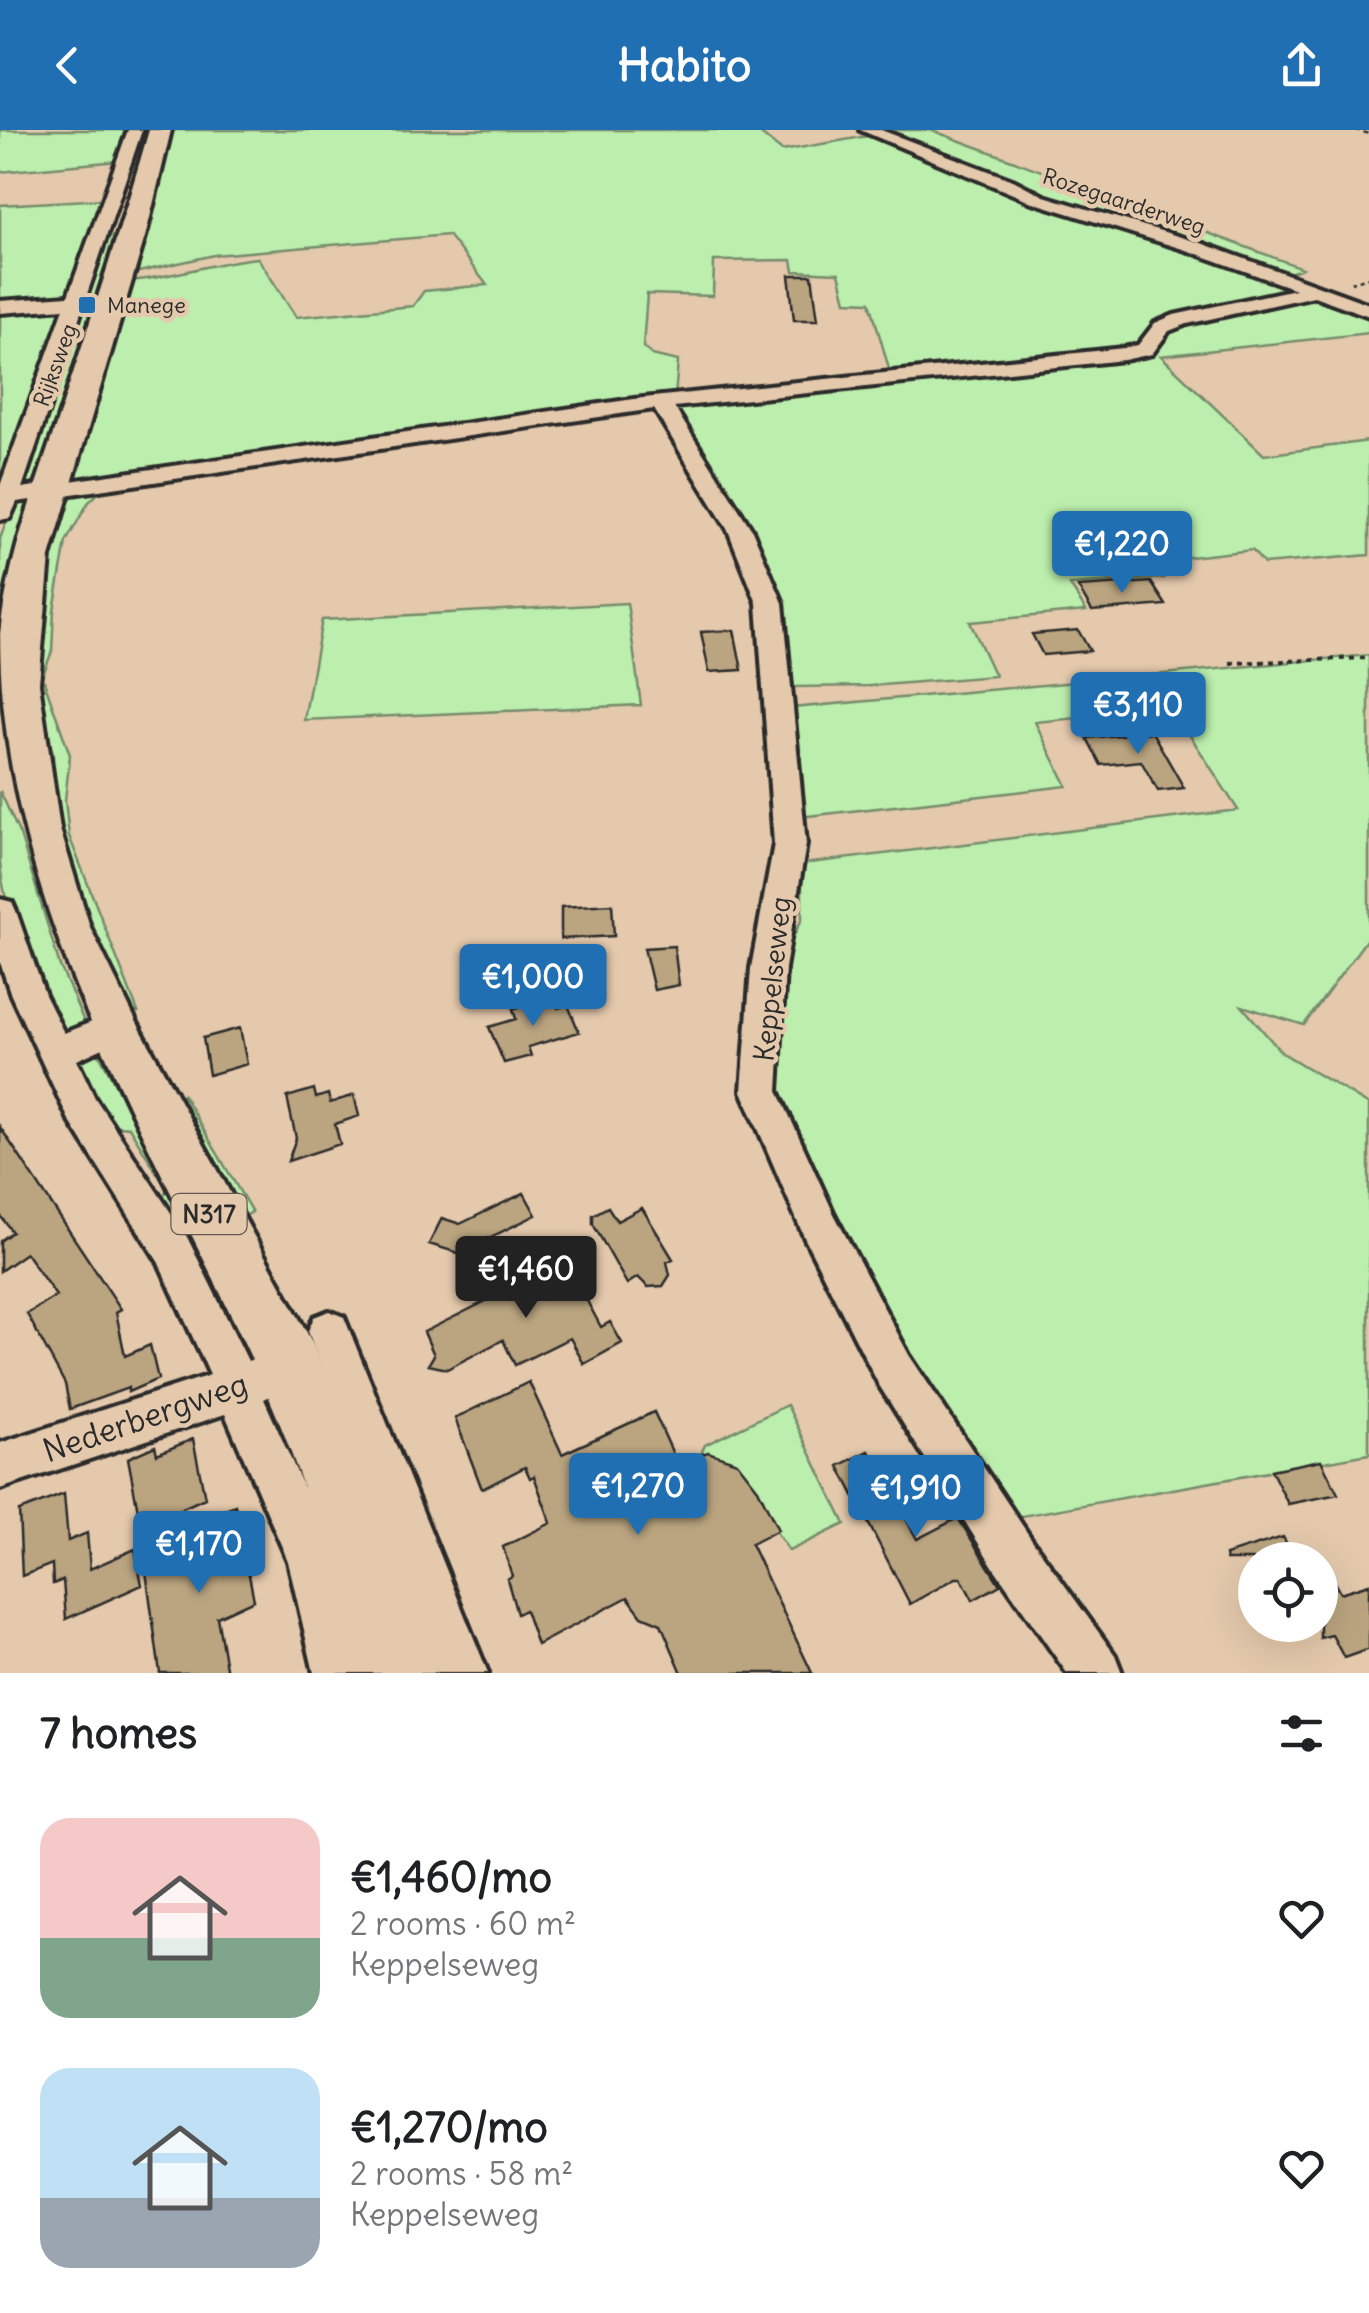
<!DOCTYPE html>
<html lang="en">
<head>
<meta charset="utf-8">
<style>
  body { margin:0; font-family:Delius,sans-serif; background:#f6f6f6; color:#202124; height:100vh; display:flex; flex-direction:column; font-size:38px; white-space:nowrap }
  * { box-sizing:border-box; margin:0 }
  p { font-size:32px; color:#757577 }
  .icon { flex:none; width:55px; height:55px; fill:none; stroke:currentColor; stroke-width:2; stroke-linecap:round; stroke-linejoin:round }
  .map { position:relative; height:1543px; overflow:hidden }
  .side { display:flex; flex-direction:column; background:#fff; flex:1 }
  .side>* { flex:none }
  .fabs { position:absolute; left:1238px; top:1412px; display:grid; gap:20px }
  .fabs a { display:grid; place-items:center; width:100px; height:100px; border-radius:50%; background:#fff; box-shadow:0 10px 40px #0002; font-size:50px }
  .price { position:absolute; translate:-50% -85px; padding:0 22px; border-radius:10px; background:#1f6fb2; color:#fff; font-size:32px; line-height:65px; filter:drop-shadow(0 2px 5px #0008) }
  .price::after { content:''; position:absolute; left:50%; top:60px; width:30px; height:22px; margin-left:-15px; background:inherit; clip-path:polygon(0 0,100% 0,50% 100%) }
  .price.active { background:#222; color:#fff }
  ul { padding:0; list-style:none }
  li { display:flex; align-items:center; gap:30px; height:250px; padding:0 40px }
  li span { display:grid; place-items:center; flex:none; width:280px; height:200px; border-radius:30px; color:#555 }
  li>.icon { margin-inline-start:auto }
  span .icon { width:120px; height:120px; fill:#fffc; stroke-width:1 }
  li b { font-size:42px }
  h2 { display:flex; justify-content:space-between; align-items:center; height:120px; padding:0 40px; font-size:42px }
  header { display:flex; justify-content:space-between; align-items:center; height:130px; padding:0 40px; background:#1f6fb2; color:#fff; font-size:45px; font-weight:800 }
  .map>svg:first-child { display:block }
  .green { fill:#bceead; stroke:#748c6c; stroke-width:2.5 }
  .building { fill:#bba581; stroke:#2b2b2b; stroke-width:2.5 }
  .lines { fill:none; stroke-linecap:round; stroke-linejoin:round }
  .street-casing { stroke:#2b2b2b; stroke-width:8 }
  .primary-casing { stroke:#2b2b2b; stroke-width:8 }
  .path-far1 { stroke:#2b2b2b; stroke-width:2.5; stroke-dasharray:4 4; stroke-linecap:butt }
  .path { stroke:#2b2b2b; stroke-width:4; stroke-dasharray:5 5; stroke-linecap:butt }
  .street { fill:#e4c9ac; fill-rule:evenodd }
  .primary { fill:#e4c9ac; fill-rule:evenodd }
  .poi-dot { fill:#1f6fb2; stroke:#e4c9ac; stroke-width:4 }
  .labels { text-anchor:middle; dominant-baseline:central; stroke-width:9; stroke-linejoin:round; paint-order:stroke }
  .far-street-label { font-size:22px; fill:#2b2b2b; stroke:#e4c9ac }
  .far-poi-label { font-size:22px; fill:#2b2b2b; stroke:#e4c9ac; text-anchor:start }
  .shield { fill:#e4c9ac; stroke:#625a52; stroke-width:2.5 }
  .shield-label { font-size:25px; font-weight:bold; fill:#2b2b2b }
  .street-label { font-size:28px; fill:#2b2b2b; stroke:#e4c9ac }
  .near-street-label { font-size:32px; fill:#2b2b2b; stroke:#e4c9ac }
</style>
</head>
<body>
<header><svg class="icon" aria-label="back" viewBox="0 0 24 24"><path d="M15 5l-7 7 7 7"/></svg>Habito<svg class="icon" aria-label="share" viewBox="0 0 24 24"><path d="M12 15V3M7 8l5-5 5 5M5 13v7h14v-7"/></svg></header>
<div class="map">
<svg width="1369" height="1543" viewBox="0 0 1369 1543">
  <rect width="100%" height="100%" fill="#e4c9ac"/>
  <filter id="ink" filterUnits="userSpaceOnUse"><feTurbulence type="fractalNoise" baseFrequency=".01" numOctaves="2"/><feDisplacementMap in="SourceGraphic" scale="20" xChannelSelector="R" yChannelSelector="G"/><feConvolveMatrix kernelMatrix="1 2 1 2 8 2 1 2 1" color-interpolation-filters="sRGB"/></filter>
  <g filter="url(#ink)">
    <path class="green" d="M0 0H129L118 31 0 42Z
      M166 0H756L782 21 879 4 1037 67 1180 112 1298 160 1170 188 1139 218 891 246 870 172 846 171 839 143 794 141 792 130 714 131 713 166 647 164 643 217 652 225 678 231 675 268 78 352 71 348 128 151C172 148 213 132 258 128L296 187 413 176 424 161 487 155 448 105 214 125 130 144Z
      M878 0H931L1302 138 1283 146 1060 71 992 41Z
      M105 69 73 162 60 167 0 172V75Z
      M110 106 118 107 44 356 15 363 105 108Z
      M1317 165 1369 184V203L1161 226 1264 325 1369 311V425L1264 434 1252 420 1154 431 1164 448 1070 455 1086 481 970 492 995 546 870 556 794 557 782 491 672 279 676 274 1129 227 1169 199 1192 191Z
      M69 174 0 362V178Z
      M101 360 88 373 66 412 54 480 52 521 43 545 33 547 34 485 63 366Z
      M27 369 33 379 4 553H0V409L12 375Z
      M627 473 641 575 304 590 322 490Z
      M1369 525V806L1304 895 1242 876 1281 922 1369 975V1324L1011 1388 857 1158 792 1012 773 934 777 839 802 789V734L1238 680 1173 579 1035 592 1067 656 799 687 792 578Z
      M44 551 70 625 65 670 69 706 138 882 124 884 56 711 53 622 41 592 34 553Z
      M0 661 20 705 60 836 88 901 61 912C38 856 5 793 0 732 0 709 0 684 0 661Z
      M94 914 194 1104 189 1106 174 1081 159 1076 167 1059 129 997 109 995 68 926Z
      M183 965 252 1082 238 1090 177 972Z
      M787 1275 845 1394 789 1421 772 1396 699 1328 705 1315Z"/>
    <path class="building" d="M789 145H812L818 190H794Z
      M1151 452 1166 475 1092 481 1078 457Z
      M734 500 742 540 709 542 701 502Z
      M1078 500 1090 521 1043 525 1032 504Z
      M1152 602 1184 658 1158 661 1141 631 1101 635 1087 608Z
      M612 774 614 806 561 809V777Z
      M674 816 679 855 654 860 644 818Z
      M554 867 558 878 568 875 579 902 528 917 531 926 504 933 489 897 516 889 513 879Z
      M240 898 247 934 209 945 203 908Z
      M314 959 316 968 328 964 330 973 354 965 359 986 335 994 340 1014 288 1031 296 1008 287 967Z
      M0 997 121 1179 116 1182 125 1226 150 1215 158 1249 128 1262V1258L70 1279 65 1254 27 1184 56 1166 26 1123 0 1141V1111L12 1102 0 1085Z
      M524 1063 536 1085 458 1123 429 1114 442 1088 460 1094Z
      M608 1077 617 1091 642 1078 673 1129 667 1132 670 1145 663 1156 648 1157 638 1147 627 1154 593 1094V1085Z
      M562 1124 601 1197 610 1192 622 1213 584 1234 570 1208 515 1235 503 1210 447 1239 428 1235 434 1225 424 1202 508 1160 505 1154Z
      M529 1252 562 1324 654 1282 677 1333 708 1322 737 1332 758 1359 778 1400 751 1414 812 1543H682L661 1494 642 1486 628 1467 537 1515 525 1480 517 1484 507 1449 512 1446 503 1417 551 1393 534 1346 530 1348 525 1337 482 1359 455 1288Z
      M193 1309 205 1368 141 1397 128 1328 155 1316 157 1324Z
      M869 1321 917 1409 958 1388 1000 1455 973 1470 961 1448H956L910 1474 839 1336Z
      M1321 1330 1338 1364 1288 1374 1271 1340Z
      M64 1364 68 1411 87 1403 90 1439 135 1419 142 1455 66 1489 63 1450 53 1454 52 1434 22 1446 19 1381Z
      M235 1375 254 1470 217 1487 227 1543H160L146 1441 195 1420 190 1394Z
      M1283 1407 1296 1430H1226L1225 1425Z
      M1320 1426 1340 1463 1369 1454V1519L1344 1528 1332 1505 1320 1508Z"/>
    <g class="lines">
      <g class="street-casing">
        <path id="street" d="M128 0H142L22 358 634 269 1124 218 1138 215 1155 193 1174 185 1295 159 1189 121 1032 72 860 0H881L1015 51 1044 66 1201 113 1369 174V186L1314 166 1187 194 1169 201 1152 224 1124 230 674 277 752 400 783 473 806 714 785 838 778 961 834 1084 909 1225 1030 1407 1115 1525 1122 1543H1067L996 1441 879 1255 805 1109 742 961 751 838 774 714 757 473 728 400 654 279 17 372 10 388 0 390V356L64 178 0 183V171L68 166Z
          M0 769 12 772 16 781 45 865 64 903 112 884 125 888 130 898 125 908 77 930 95 968 187 1107 248 1231 289 1214 304 1220 311 1235 304 1250 264 1269 335 1428 364 1543H314L288 1431 225 1284 0 1359V1313L210 1245 159 1133 69 990 11 865 0 832Z
          M329 1181 344 1187 488 1543H438L308 1201 314 1187Z"/>
      </g>
      <g class="primary-casing">
        <path id="primary" d="M149 0H171L147 100 50 427 39 553 60 699 90 797 135 889 312 1212 399 1424 438 1543H360C331 1444 303 1341 260 1247 153 1011 0 777 0 504 8 427 36 356 60 283 91 189 122 95 149 0Z"/>
      </g>
      <path class="path-far1" d="M1356 0 1369 4
        M1351 152 1369 147"/>
      <path class="path" d="M1230 533 1369 528"/>
      <use href="#street" class="street"/>
      <use href="#primary" class="primary"/>
    </g>
  </g>
  <rect class="poi-dot" x="77" y="165" width="20" height="20" rx="5"/>
  <g class="labels">
    <g class="far-street-label">
      <text transform="translate(1124 71) rotate(18)">Rozegaarderweg</text>
      <text transform="translate(55 235) rotate(-70)">Rijksweg</text>
    </g>
    <g class="far-poi-label">
      <text x="107" y="175">Manege</text>
    </g>
    <rect class="shield" x="171.5" y="1064" width="75" height="40" rx="8"/>
    <g class="shield-label">
      <text x="209" y="1084">N317</text>
    </g>
    <g class="street-label">
      <text transform="translate(772 849) rotate(-84)">Keppelseweg</text>
    </g>
    <g class="near-street-label">
      <text transform="translate(145 1287) rotate(-19)">Nederbergweg</text>
    </g>
  </g>
</svg>
<div class="fabs">
<a><svg class="icon" aria-label="locate" viewBox="0 0 24 24"><circle cx="12" cy="12" r="6"/><path d="M12 2v4M12 18v4M2 12h4M18 12h4"/></svg></a>
</div>
<b class="price" style="left:1122px;top:466px">€1,220</b>
<b class="price" style="left:1138px;top:627px">€3,110</b>
<b class="price" style="left:533px;top:899px">€1,000</b>
<b class="price active" style="left:526px;top:1191px">€1,460</b>
<b class="price" style="left:638px;top:1408px">€1,270</b>
<b class="price" style="left:916px;top:1410px">€1,910</b>
<b class="price" style="left:199px;top:1466px">€1,170</b>
</div>
<section class="side">
<h2>7 homes<svg class="icon" aria-label="filters" viewBox="0 0 24 24"><path d="M4 7h16M4 17h16"/><circle cx="9" cy="7" r="2"/><circle cx="15" cy="17" r="2"/></svg></h2>
<ul>
<li><span style="background:linear-gradient(#f6c9c9 60%,#7fa58c 0)"><svg class="icon" aria-label="home" viewBox="0 0 24 24"><path d="M3 11l9-7 9 7M6 9v11h12V9"/></svg></span><div><b>€1,460/mo</b><p>2 rooms · 60 m²</p><p>Keppelseweg</p></div><svg class="icon" aria-label="heart" viewBox="0 0 24 24"><path d="M12 20l-8-8c-3-5 5-10 8-4 3-6 11-1 8 4z"/></svg></li>
<li><span style="background:linear-gradient(#bfe0f5 65%,#9aa5b1 0)"><svg class="icon" aria-label="home" viewBox="0 0 24 24"><path d="M3 11l9-7 9 7M6 9v11h12V9"/></svg></span><div><b>€1,270/mo</b><p>2 rooms · 58 m²</p><p>Keppelseweg</p></div><svg class="icon" aria-label="heart" viewBox="0 0 24 24"><path d="M12 20l-8-8c-3-5 5-10 8-4 3-6 11-1 8 4z"/></svg></li>
</ul>
</section>
</body>
</html>
